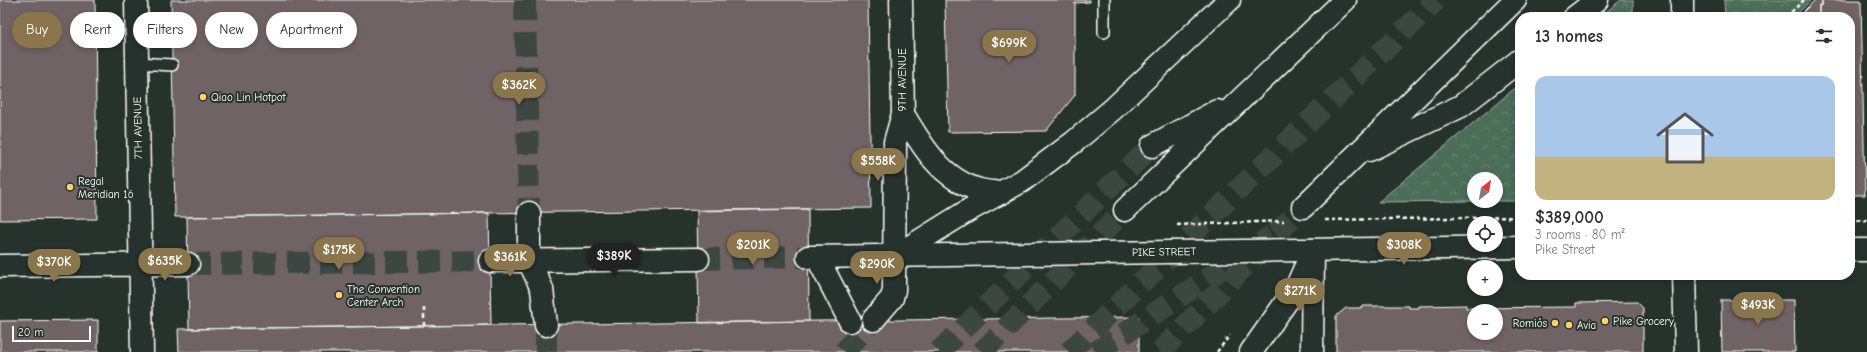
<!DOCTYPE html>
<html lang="en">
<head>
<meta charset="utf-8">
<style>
  body { margin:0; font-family:"Comic Neue",sans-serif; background:#f2f2f3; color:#2b2b33; height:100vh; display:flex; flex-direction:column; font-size:15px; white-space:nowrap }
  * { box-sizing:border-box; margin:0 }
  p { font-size:13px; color:#7c7c81 }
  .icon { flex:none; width:22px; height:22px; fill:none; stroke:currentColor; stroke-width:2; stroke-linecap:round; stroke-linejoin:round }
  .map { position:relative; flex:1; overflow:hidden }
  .panel { position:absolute; left:1515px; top:12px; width:340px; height:268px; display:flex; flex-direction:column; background:#fff; border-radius:16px; box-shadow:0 2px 6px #0003 }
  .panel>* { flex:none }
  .guide { position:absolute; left:12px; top:12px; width:380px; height:36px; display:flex; gap:8px }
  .needle { width:26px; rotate:31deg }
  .tools { position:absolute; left:1467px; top:172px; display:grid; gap:8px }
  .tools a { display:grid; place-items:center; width:36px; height:36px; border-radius:50%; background:#fff; box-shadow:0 2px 6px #0003; font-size:20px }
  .scale { position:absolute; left:12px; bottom:10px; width:79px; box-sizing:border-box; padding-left:4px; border:2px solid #fff; border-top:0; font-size:11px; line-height:14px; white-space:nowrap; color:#fff; -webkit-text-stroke:3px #26332d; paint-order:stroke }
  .price { position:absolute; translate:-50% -34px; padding:0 9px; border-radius:14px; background:#8a764a; color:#fff; font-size:13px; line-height:26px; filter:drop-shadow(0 1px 2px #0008) }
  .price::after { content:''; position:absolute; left:50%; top:24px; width:12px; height:9px; margin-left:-6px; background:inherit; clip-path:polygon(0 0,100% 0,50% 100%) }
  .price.selected { background:#222; color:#fff }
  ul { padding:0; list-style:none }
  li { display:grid; align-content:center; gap:8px; height:212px; padding:0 20px }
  li span { display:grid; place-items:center; height:124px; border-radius:12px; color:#555 }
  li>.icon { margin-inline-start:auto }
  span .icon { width:72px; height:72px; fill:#fffc; stroke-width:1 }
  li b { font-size:17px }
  h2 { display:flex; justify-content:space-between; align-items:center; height:48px; padding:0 20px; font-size:17px }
  .tag { padding:0 14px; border-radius:18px; background:#fff; box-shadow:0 2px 6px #0003; font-size:14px; line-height:36px }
  .tag.selected { background:#8a764a; color:#fff }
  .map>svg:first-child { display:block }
  .forest { fill:url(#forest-crowns); stroke:#a6b6ac }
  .building { fill:#6f6365; stroke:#fff; fill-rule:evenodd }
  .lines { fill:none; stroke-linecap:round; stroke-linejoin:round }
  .tertiary-tunnel { stroke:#3c4742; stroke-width:22; stroke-dasharray:22 11; stroke-linecap:butt }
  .secondary-tunnel { stroke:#3c4742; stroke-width:22; stroke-dasharray:22 11; stroke-linecap:butt }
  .motorway-tunnel { stroke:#3c4742; stroke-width:22; stroke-dasharray:22 11; stroke-linecap:butt }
  .service-casing { stroke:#fff; stroke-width:14 }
  .minor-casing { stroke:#fff; stroke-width:25 }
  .tertiary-casing { stroke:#fff; stroke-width:25 }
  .secondary-casing { stroke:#fff; stroke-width:25 }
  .primary-casing { stroke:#fff; stroke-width:25 }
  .motorway-casing { stroke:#fff; stroke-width:25 }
  .path { stroke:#fff; stroke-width:2.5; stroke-dasharray:4 3; stroke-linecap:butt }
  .service { stroke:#26332d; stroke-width:11 }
  .minor { stroke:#26332d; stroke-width:22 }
  .tertiary { stroke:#26332d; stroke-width:22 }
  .secondary { stroke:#26332d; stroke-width:22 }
  .primary { stroke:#26332d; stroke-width:22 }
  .motorway { stroke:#26332d; stroke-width:22 }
  .poi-dot { fill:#ffd166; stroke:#26332d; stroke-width:1.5 }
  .labels { text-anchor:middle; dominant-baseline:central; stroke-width:4; stroke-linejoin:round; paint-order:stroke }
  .street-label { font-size:11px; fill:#fff; stroke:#26332d }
  .poi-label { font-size:11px; fill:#fff; stroke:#26332d; text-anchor:start }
</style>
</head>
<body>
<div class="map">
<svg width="1867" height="352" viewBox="0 0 1867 352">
  <defs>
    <pattern id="forest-crowns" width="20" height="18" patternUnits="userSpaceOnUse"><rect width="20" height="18" fill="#4c6e59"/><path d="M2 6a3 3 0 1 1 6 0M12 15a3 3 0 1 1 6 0" fill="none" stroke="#678472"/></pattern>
  </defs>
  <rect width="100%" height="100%" fill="#26332d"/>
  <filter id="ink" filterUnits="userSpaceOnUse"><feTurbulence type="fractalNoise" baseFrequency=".025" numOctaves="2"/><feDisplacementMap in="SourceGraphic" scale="8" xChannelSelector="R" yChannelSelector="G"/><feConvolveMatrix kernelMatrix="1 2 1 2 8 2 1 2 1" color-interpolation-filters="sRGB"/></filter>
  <g filter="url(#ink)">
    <path class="forest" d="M1621 0H1633V17H1600Z
      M1724 0H1811L1794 17H1725Z
      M1520 84V201H1496V179H1474V201L1378 202Z"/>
    <path class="building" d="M0 0H95L97 219 0 220Z
      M171 0H868L871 208 175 217Z
      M945 0H1090V2L1075 3V95L1046 131 948 132Z
      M1815 0H1822V5H1819V17H1798Z
      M1822 0H1861L1865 195H1850V17H1819V5H1822Z
      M808 209 809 321 699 323 697 211Z
      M489 213 491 325 189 329 187 217Z
      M1721 300H1794L1795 352H1722Z
      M1637 302 1643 308V352H1336V316L1346 308H1361V306H1409V308H1419V306L1466 305V308L1576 307V303ZM1474 311H1496V333H1474Z
      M1139 317V352H179L178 329Z
      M98 320V352H0V321Z"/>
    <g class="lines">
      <path class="tertiary-tunnel" d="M546 352V325
        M844 352 873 320"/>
      <path class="secondary-tunnel" d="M525 0 529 213
        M698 259 808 257
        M188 264 490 261"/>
      <path class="motorway-tunnel" d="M939 352 1152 146
        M982 352 1125 210
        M1069 352 1436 0
        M1096 352 1272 236
        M1160 352 1303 207"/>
      <g class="service-casing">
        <path id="service" d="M1104 0V32
          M137 63 172 65"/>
      </g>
      <g class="minor-casing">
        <path id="minor" d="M1312 352 1313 250"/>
      </g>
      <g class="tertiary-casing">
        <path id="tertiary" d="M817 257 850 321
          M529 261 542 289 546 325
          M873 320 892 298 894 290 895 142 903 114 901 0
          M1251 352 1296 288 1313 250"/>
      </g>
      <g class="secondary-casing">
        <path id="secondary" d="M136 0 142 352
          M529 213V261
          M1850 250H1867
          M808 257 1520 247
          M490 261 698 259
          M0 266 188 264"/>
      </g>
      <g class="primary-casing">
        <path id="primary" d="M1682 0V17
          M1684 275 1686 352"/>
      </g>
      <g class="motorway-casing">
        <path id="motorway" d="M1575 17 1597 0
          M903 114C922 146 942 180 980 190 987 192 995 192 1002 193
          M1152 146 1217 111
          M1369 150 1461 106 1520 60
          M1303 207 1515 0
          M1125 210 1345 0
          M895 256 969 210 1022 181 1074 142 1113 109 1229 0"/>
      </g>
      <path class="path" d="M1786 17 1804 0
        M1325 220 1520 217
        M1850 221 1867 220
        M1177 225 1284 221
        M424 326V305
        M1217 352 1230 335"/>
      <use href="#service" class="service"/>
      <use href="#minor" class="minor"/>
      <use href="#tertiary" class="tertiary"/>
      <use href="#secondary" class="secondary"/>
      <use href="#primary" class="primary"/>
      <use href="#motorway" class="motorway"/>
    </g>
  </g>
  <g class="poi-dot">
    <circle cx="203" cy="97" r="4"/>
    <circle cx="70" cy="187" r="4"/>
    <circle cx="339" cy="295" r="4"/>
    <circle cx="1605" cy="321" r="4"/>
    <circle cx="1555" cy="323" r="4"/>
    <circle cx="1569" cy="325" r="4"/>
  </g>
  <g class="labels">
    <g class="street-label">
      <text transform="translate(902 80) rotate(-90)">9TH AVENUE</text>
      <text transform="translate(138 128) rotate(-91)">7TH AVENUE</text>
      <text transform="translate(1164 252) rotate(-1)">PIKE STREET</text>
    </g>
    <g class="poi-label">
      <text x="211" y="97">Qiao Lin Hotpot</text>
      <text x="78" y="181">Regal<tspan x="78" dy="13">Meridian 16</tspan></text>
      <text x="347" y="289">The Convention<tspan x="347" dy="13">Center Arch</tspan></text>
      <text x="1613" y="321">Pike Grocery</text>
      <text x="1547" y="323" text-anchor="end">Romiós</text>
      <text x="1577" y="325">Avia</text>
    </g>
  </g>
</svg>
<div class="tools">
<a><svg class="needle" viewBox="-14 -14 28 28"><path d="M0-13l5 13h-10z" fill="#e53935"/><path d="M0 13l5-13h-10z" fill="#7c7c81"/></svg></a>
<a><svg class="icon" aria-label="locate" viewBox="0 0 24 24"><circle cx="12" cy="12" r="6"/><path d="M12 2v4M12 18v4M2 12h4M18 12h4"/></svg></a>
<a>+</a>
<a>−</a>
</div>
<div class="scale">20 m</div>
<b class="price" style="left:1009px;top:64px">$699K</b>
<b class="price" style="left:519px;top:106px">$362K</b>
<b class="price" style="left:878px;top:182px">$558K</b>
<b class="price" style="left:753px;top:266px">$201K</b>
<b class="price" style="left:1404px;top:266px">$308K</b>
<b class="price" style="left:339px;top:271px">$175K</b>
<b class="price selected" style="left:614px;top:277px">$389K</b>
<b class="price" style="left:510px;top:278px">$361K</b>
<b class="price" style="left:165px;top:282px">$635K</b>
<b class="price" style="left:54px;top:283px">$370K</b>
<b class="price" style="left:877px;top:285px">$290K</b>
<b class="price" style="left:1300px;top:312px">$271K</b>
<b class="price" style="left:1758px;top:326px">$493K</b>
<div class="guide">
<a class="tag selected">Buy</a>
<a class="tag">Rent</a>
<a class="tag">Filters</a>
<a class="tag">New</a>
<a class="tag">Apartment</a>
</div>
<section class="panel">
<h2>13 homes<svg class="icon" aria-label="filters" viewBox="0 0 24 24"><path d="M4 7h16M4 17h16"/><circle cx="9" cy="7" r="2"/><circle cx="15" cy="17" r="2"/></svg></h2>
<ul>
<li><span style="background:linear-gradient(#a9c7e8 65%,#c2b280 0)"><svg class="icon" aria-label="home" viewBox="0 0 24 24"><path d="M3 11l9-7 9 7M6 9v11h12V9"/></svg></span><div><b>$389,000</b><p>3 rooms · 80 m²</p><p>Pike Street</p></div></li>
</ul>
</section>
</div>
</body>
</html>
